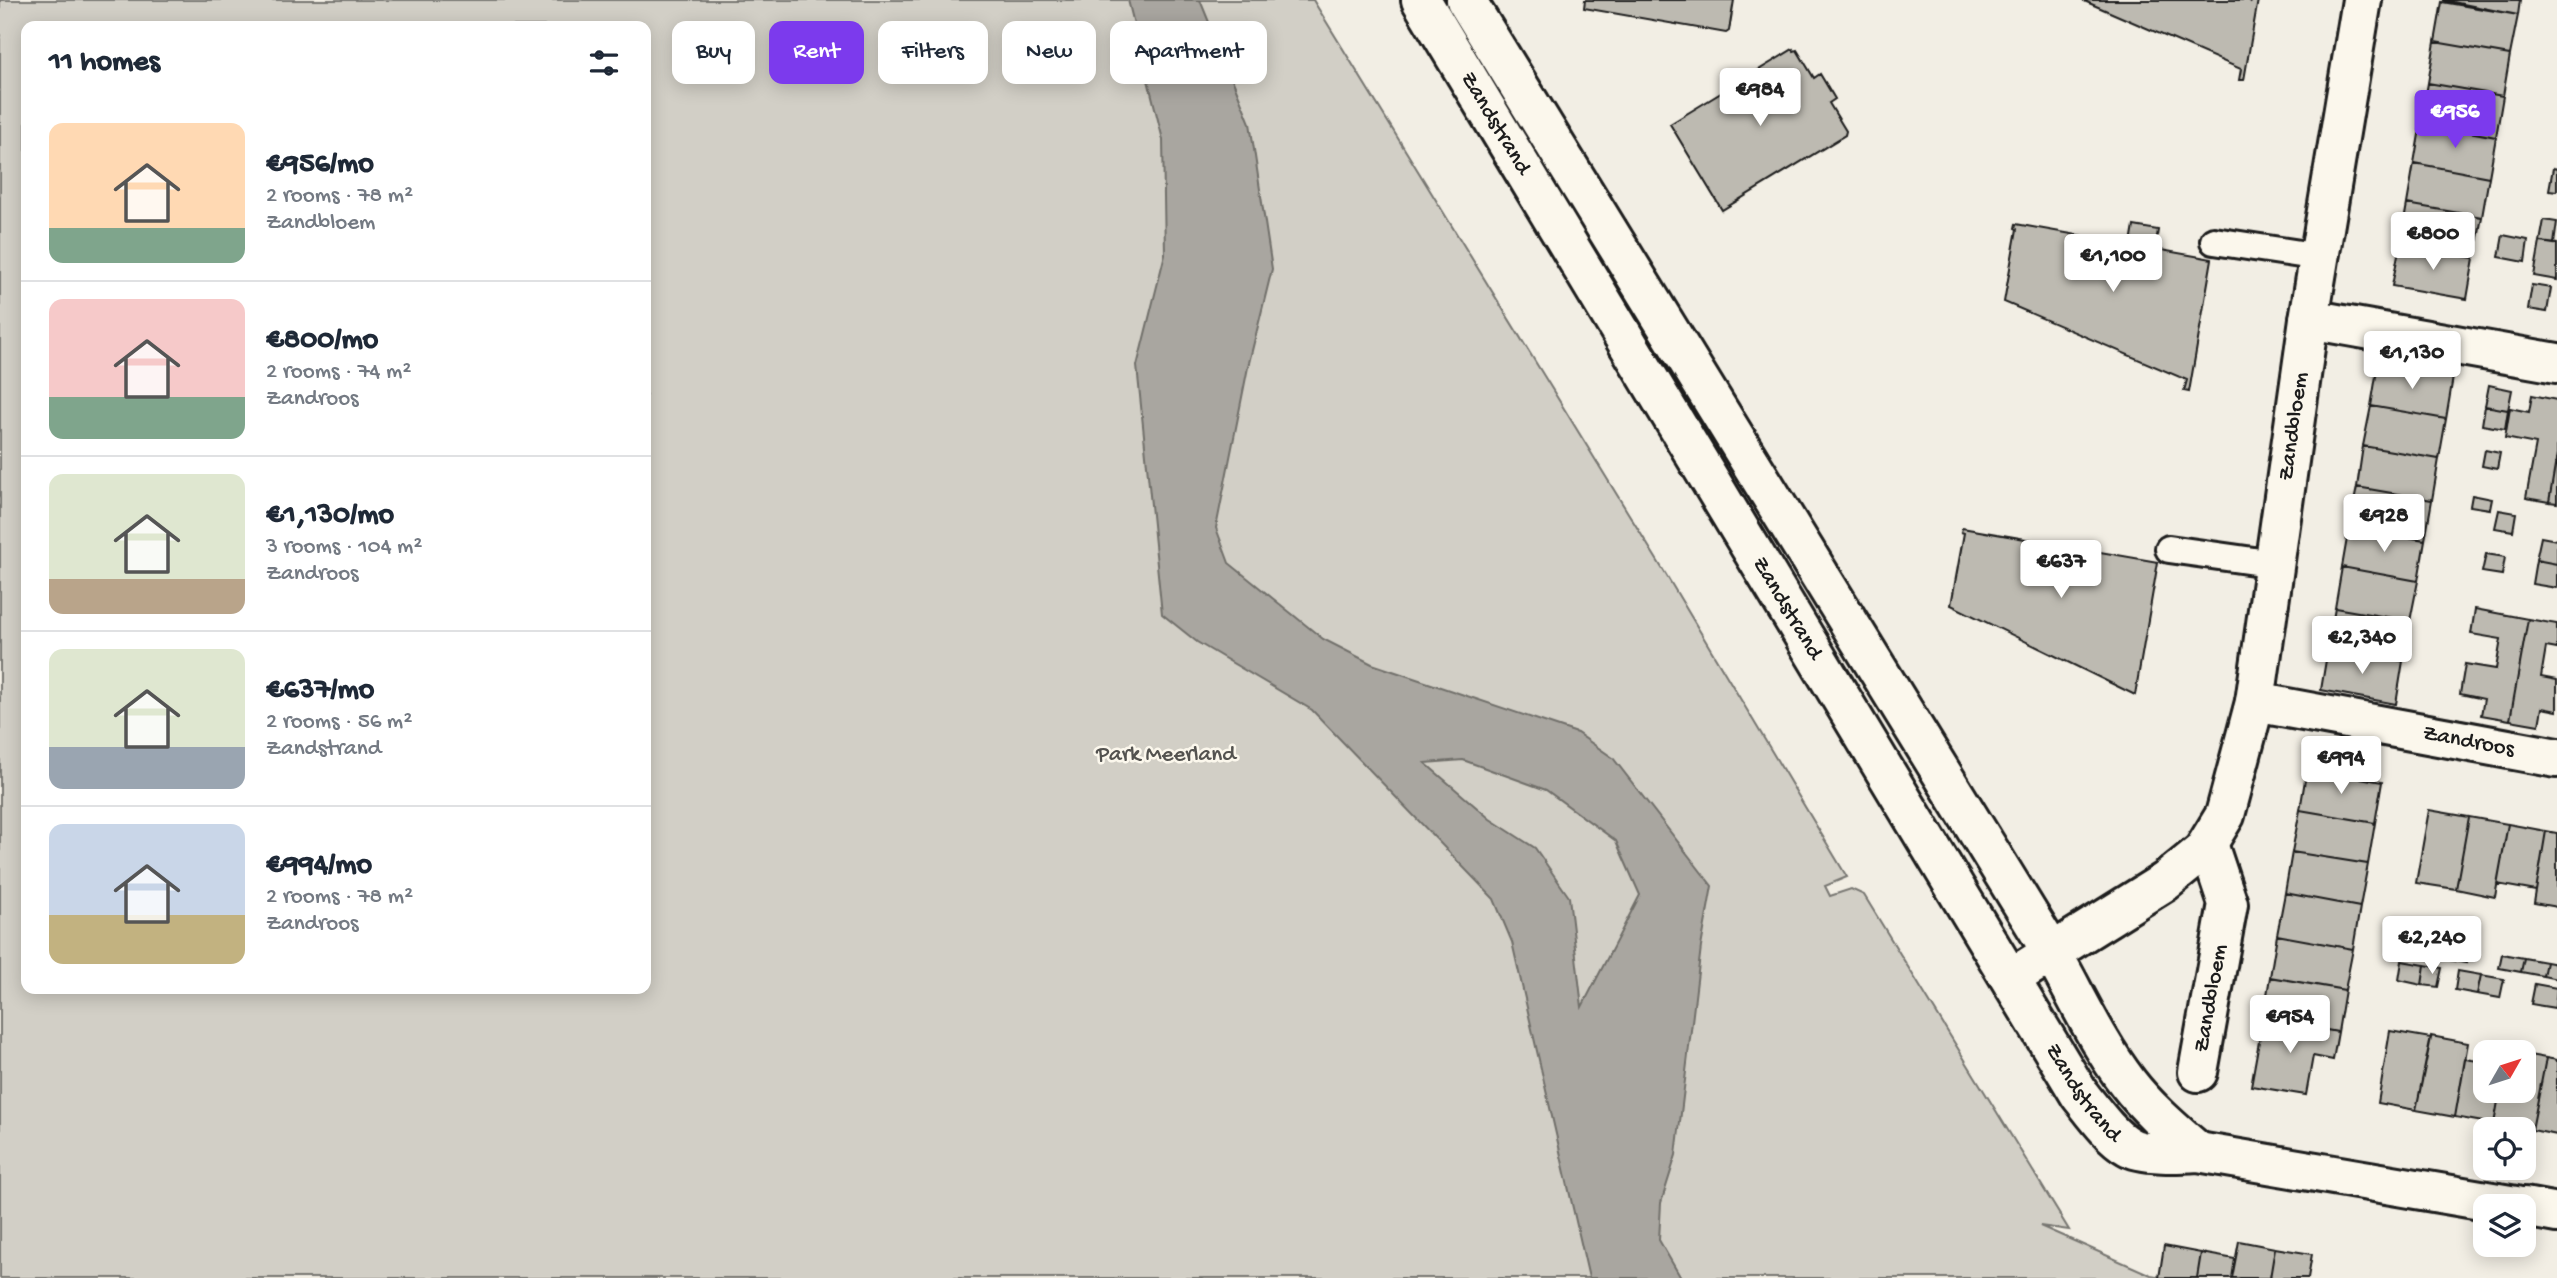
<!DOCTYPE html>
<html lang="en">
<head>
<meta charset="utf-8">
<style>
  body { margin:0; font-family:"Gochi Hand",sans-serif; background:#f2f2f3; color:#1f2937; height:100vh; display:flex; flex-direction:column; font-size:26px; white-space:nowrap }
  * { box-sizing:border-box; margin:0 }
  p { font-size:23px; color:#747a83 }
  .icon { flex:none; width:38px; height:38px; fill:none; stroke:currentColor; stroke-width:2; stroke-linecap:round; stroke-linejoin:round }
  .map { position:relative; flex:1; overflow:hidden }
  .side { position:absolute; left:21px; top:21px; width:630px; height:973px; display:flex; flex-direction:column; background:#fff; border-radius:14px; box-shadow:0 4px 18px #0003 }
  .side>* { flex:none }
  .banner { position:absolute; left:672px; top:21px; width:665px; height:63px; display:flex; gap:14px }
  .needle { width:46px; rotate:51deg }
  .buttons { position:absolute; left:2473px; top:1040px; display:grid; gap:14px }
  .buttons a { display:grid; place-items:center; width:63px; height:63px; border-radius:14px; background:#fff; box-shadow:0 4px 18px #0003; font-size:35px }
  .price { position:absolute; translate:-50% -60px; padding:0 16px; border-radius:7px; background:#fff; color:#222; font-size:23px; line-height:46px; filter:drop-shadow(0 2px 4px #0008) }
  .price::after { content:''; position:absolute; left:50%; top:42px; width:21px; height:16px; margin-left:-10px; background:inherit; clip-path:polygon(0 0,100% 0,50% 100%) }
  .price.on { background:#7c3aed; color:#fff }
  ul { padding:0; list-style:none }
  li { display:flex; align-items:center; gap:21px; height:175px; padding:0 28px }
  li+li { border-top:2px solid #e0e1e3 }
  li span { display:grid; place-items:center; flex:none; width:196px; height:140px; border-radius:14px; color:#555 }
  li>.icon { margin-inline-start:auto }
  span .icon { width:84px; height:84px; fill:#fffc; stroke-width:1 }
  li b { font-size:30px }
  h2 { display:flex; justify-content:space-between; align-items:center; height:84px; padding:0 28px; font-size:30px }
  .pill { padding:0 24px; border-radius:14px; background:#fff; box-shadow:0 4px 18px #0003; font-size:24px; line-height:63px }
  .pill.on { background:#7c3aed; color:#fff }
  .map>svg:first-child { display:block }
  .green { fill:#d2cfc6; stroke:#777671; stroke-width:2; fill-rule:evenodd }
  .water { fill:#a9a6a0; stroke:#716f6b; stroke-width:2; fill-rule:evenodd }
  .building { fill:#bdbab1; stroke:#1c1c1c; stroke-width:2 }
  .lines { fill:none; stroke-linecap:round; stroke-linejoin:round }
  .service-casing { stroke:#1c1c1c; stroke-width:32 }
  .minor-casing { stroke:#1c1c1c; stroke-width:44 }
  .tertiary-casing { stroke:#1c1c1c; stroke-width:44 }
  .service { stroke:#fbf7ec; stroke-width:26 }
  .minor { stroke:#fbf7ec; stroke-width:38 }
  .tertiary { stroke:#fbf7ec; stroke-width:38 }
  .labels { text-anchor:middle; dominant-baseline:central; stroke-width:5; stroke-linejoin:round; paint-order:stroke }
  .street-label { font-size:23px; fill:#1c1c1c; stroke:#fbf7ec }
  .park-label { font-size:23px; fill:#53524f; stroke:#fbf7ec }
</style>
</head>
<body>
<div class="map">
<svg width="2557" height="1278" viewBox="0 0 2557 1278">
  <rect width="100%" height="100%" fill="#f2eee4"/>
  <filter id="ink" filterUnits="userSpaceOnUse"><feTurbulence type="fractalNoise" baseFrequency=".0143" numOctaves="2"/><feDisplacementMap in="SourceGraphic" scale="14" xChannelSelector="R" yChannelSelector="G"/><feConvolveMatrix kernelMatrix="1 2 1 2 8 2 1 2 1" color-interpolation-filters="sRGB"/></filter>
  <g filter="url(#ink)">
    <path class="green" d="M0 0H1313L1665 573 1847 877 1825 886 1830 896 1851 889 1864 895 2069 1230 2040 1226 2151 1275 2168 1278H0ZM26 26H646V989H26Z"/>
    <path class="water" d="M1128 0H1200L1250 123 1272 269 1248 367 1216 528 1229 563 1323 639 1372 664 1577 733 1613 758 1712 886 1701 947 1676 1155 1661 1203 1659 1240 1681 1278H1589L1512 942 1494 899 1312 710 1197 642 1162 614 1137 366 1165 254 1163 140ZM1463 760 1546 790 1616 841 1640 895 1582 1007 1569 897 1535 848 1490 819 1425 763Z"/>
    <path class="building" d="M1585 0H1734L1729 31 1726 33 1584 8Z
      M2082 0H2249L2251 2 2252 0H2258L2244 80H2239L2241 69Z
      M2443 0H2520L2518 15Z
      M2442 2 2518 15 2510 55 2435 42Z
      M2435 42 2510 55 2503 96 2428 83Z
      M1793 49 1794 51 1797 50 1814 78 1820 74 1835 99 1829 103 1846 131 1845 135 1722 210 1670 124Z
      M2428 83 2503 96 2496 137 2421 123Z
      M2421 123 2496 137 2489 177 2414 163Z
      M2414 163 2489 177 2482 217 2407 204Z
      M2553 168 2557 169V191L2549 190Z
      M2407 204 2482 217 2474 258 2400 244Z
      M2544 220 2557 222 2554 244 2540 242Z
      M2016 224 2212 259 2189 392 2184 391 2187 380 2004 302 2017 229 2015 228Z
      M2134 226 2158 230 2155 249 2131 244Z
      M2503 235 2528 240 2525 262 2499 257Z
      M2540 242 2557 244V280L2534 276Z
      M2400 244 2474 258 2467 299 2392 286Z
      M2532 285 2551 288 2547 312 2528 309Z
      M2378 364 2453 377 2446 419 2371 406Z
      M2489 385 2512 390 2508 410 2485 406Z
      M2532 395 2557 400V454L2549 502 2526 498 2536 444 2505 438 2510 408 2529 412Z
      M2371 406 2446 419 2439 459 2363 446Z
      M2485 406 2508 410 2505 429 2482 425Z
      M2363 446 2439 459 2432 500 2357 487Z
      M2485 450 2500 453 2497 469 2482 466Z
      M2557 454V503L2549 502Z
      M2357 487 2432 500 2425 540 2349 527Z
      M2472 495 2492 499 2490 509 2470 506Z
      M2499 510 2516 513 2513 531 2495 528Z
      M2349 527 2425 540 2418 581 2342 567Z
      M1962 528 2158 562 2135 695 1951 605 1964 533 1961 532Z
      M2541 537 2557 540V564L2536 560Z
      M2486 554 2505 557 2502 575 2482 572Z
      M2536 560 2557 564V588L2532 584Z
      M2342 567 2418 581 2410 621 2335 608Z
      M2335 608 2410 621 2403 661 2328 648Z
      M2475 609 2528 619 2510 720 2481 715 2484 699 2460 694 2465 664 2496 669 2501 639 2471 634Z
      M2528 619 2557 624V649L2546 647 2541 677 2557 680V711L2542 708 2539 725 2510 720Z
      M2328 648 2403 661 2396 704 2321 690Z
      M2307 768 2382 782 2375 823 2300 810Z
      M2300 810 2375 823 2368 864 2292 852Z
      M2429 810 2469 817 2456 889 2416 883Z
      M2469 817 2508 824 2495 897 2456 889Z
      M2508 824 2546 831 2536 891 2497 884Z
      M2546 831 2557 833V907L2534 903Z
      M2292 852 2368 864 2360 907 2285 893Z
      M2285 893 2360 907 2353 949 2277 935Z
      M2277 935 2353 949 2345 990 2270 977Z
      M2425 941 2447 945 2444 959 2422 955Z
      M2447 945 2468 948 2466 963 2444 959Z
      M2502 954 2524 958 2521 972 2499 968Z
      M2524 958 2546 962 2543 976 2521 972Z
      M2402 961 2425 965 2422 985 2399 980Z
      M2546 962 2557 964V979L2543 976Z
      M2425 965 2442 968 2438 987 2422 985Z
      M2458 971 2481 975 2477 994 2455 990Z
      M2481 975 2504 979 2500 998 2477 994Z
      M2270 977 2345 990 2338 1032 2263 1019Z
      M2535 984 2557 988 2555 1008 2531 1004Z
      M2263 1019 2338 1032 2333 1060 2313 1056 2306 1095 2251 1086Z
      M2390 1031 2431 1038 2416 1110 2378 1103Z
      M2431 1036 2468 1043 2455 1117 2416 1110Z
      M2524 1054 2546 1058 2532 1130 2494 1124 2500 1090H2524Z
      M2546 1058 2557 1060V1135L2532 1130Z
      M2465 1059 2485 1062V1090H2500L2494 1124 2455 1117Z
      M2239 1241 2275 1248 2270 1278H2232Z
      M2164 1246 2201 1253 2197 1278H2159Z
      M2275 1248 2312 1254 2308 1278H2270Z
      M2201 1253 2235 1259 2232 1278H2197Z"/>
    <g class="lines">
      <g class="service-casing">
        <path id="service" d="M2214 241 2320 257
          M2169 549 2275 564"/>
      </g>
      <g class="minor-casing">
        <g id="minor">
          <path d="M2309 319 2557 363"/>
          <path id="s1" d="M2255 702 2557 758"/>
          <path id="s2" d="M2011 978 2166 881 2203 851 2225 815 2255 702 2309 319 2362 0"/>
          <path id="s3" d="M2198 1072 2228 904 2208 844"/>
        </g>
      </g>
      <g class="tertiary-casing">
        <g id="tertiary">
          <path id="s4" d="M1421 0 2080 1095C2093 1111 2110 1136 2128 1146 2142 1155 2181 1153 2198 1152L2516 1206"/>
          <path d="M1466 0 2051 951C2076 995 2098 1044 2128 1083 2148 1109 2173 1130 2198 1152"/>
          <path d="M2524 1207 2557 1213"/>
        </g>
      </g>
      <use href="#service" class="service"/>
      <use href="#minor" class="minor"/>
      <use href="#tertiary" class="tertiary"/>
    </g>
  </g>
  <g class="labels">
    <g class="street-label">
      <text stroke="none"><textPath href="#s4" startOffset="144">Zandstrand</textPath></text>
      <text stroke="none"><textPath href="#s2" startOffset="668">Zandbloem</textPath></text>
      <text stroke="none"><textPath href="#s4" startOffset="710">Zandstrand</textPath></text>
      <text stroke="none"><textPath href="#s1" startOffset="217">Zandroos</textPath></text>
      <text stroke="none"><textPath href="#s3" startOffset="75">Zandbloem</textPath></text>
      <text stroke="none"><textPath href="#s4" startOffset="1278">Zandstrand</textPath></text>
    </g>
    <g class="park-label">
      <text x="1166" y="755">Park Meerland</text>
    </g>
  </g>
</svg>
<div class="buttons">
<a><svg class="needle" viewBox="-14 -14 28 28"><path d="M0-13l5 13h-10z" fill="#e53935"/><path d="M0 13l5-13h-10z" fill="#747a83"/></svg></a>
<a><svg class="icon" aria-label="locate" viewBox="0 0 24 24"><circle cx="12" cy="12" r="6"/><path d="M12 2v4M12 18v4M2 12h4M18 12h4"/></svg></a>
<a><svg class="icon" aria-label="layers" viewBox="0 0 24 24"><path d="M12 4l9 5-9 5-9-5zM3 14l9 5 9-5"/></svg></a>
</div>
<b class="price" style="left:1760px;top:128px">€984</b>
<b class="price on" style="left:2455px;top:150px">€956</b>
<b class="price" style="left:2433px;top:272px">€800</b>
<b class="price" style="left:2113px;top:294px">€1,100</b>
<b class="price" style="left:2412px;top:391px">€1,130</b>
<b class="price" style="left:2384px;top:554px">€928</b>
<b class="price" style="left:2061px;top:600px">€637</b>
<b class="price" style="left:2362px;top:676px">€2,340</b>
<b class="price" style="left:2341px;top:796px">€994</b>
<b class="price" style="left:2432px;top:976px">€2,240</b>
<b class="price" style="left:2290px;top:1055px">€954</b>
<div class="banner">
<a class="pill">Buy</a>
<a class="pill on">Rent</a>
<a class="pill">Filters</a>
<a class="pill">New</a>
<a class="pill">Apartment</a>
</div>
<section class="side">
<h2>11 homes<svg class="icon" aria-label="filters" viewBox="0 0 24 24"><path d="M4 7h16M4 17h16"/><circle cx="9" cy="7" r="2"/><circle cx="15" cy="17" r="2"/></svg></h2>
<ul>
<li><span style="background:linear-gradient(#ffd9b3 75%,#7fa58c 0)"><svg class="icon" aria-label="home" viewBox="0 0 24 24"><path d="M3 11l9-7 9 7M6 9v11h12V9"/></svg></span><div><b>€956/mo</b><p>2 rooms · 78 m²</p><p>Zandbloem</p></div></li>
<li><span style="background:linear-gradient(#f6c9c9 70%,#7fa58c 0)"><svg class="icon" aria-label="home" viewBox="0 0 24 24"><path d="M3 11l9-7 9 7M6 9v11h12V9"/></svg></span><div><b>€800/mo</b><p>2 rooms · 74 m²</p><p>Zandroos</p></div></li>
<li><span style="background:linear-gradient(#dfe7d0 75%,#b9a48a 0)"><svg class="icon" aria-label="home" viewBox="0 0 24 24"><path d="M3 11l9-7 9 7M6 9v11h12V9"/></svg></span><div><b>€1,130/mo</b><p>3 rooms · 104 m²</p><p>Zandroos</p></div></li>
<li><span style="background:linear-gradient(#dfe7d0 70%,#9aa5b1 0)"><svg class="icon" aria-label="home" viewBox="0 0 24 24"><path d="M3 11l9-7 9 7M6 9v11h12V9"/></svg></span><div><b>€637/mo</b><p>2 rooms · 56 m²</p><p>Zandstrand</p></div></li>
<li><span style="background:linear-gradient(#c9d6e8 65%,#c2b280 0)"><svg class="icon" aria-label="home" viewBox="0 0 24 24"><path d="M3 11l9-7 9 7M6 9v11h12V9"/></svg></span><div><b>€994/mo</b><p>2 rooms · 78 m²</p><p>Zandroos</p></div></li>
</ul>
</section>
</div>
</body>
</html>
